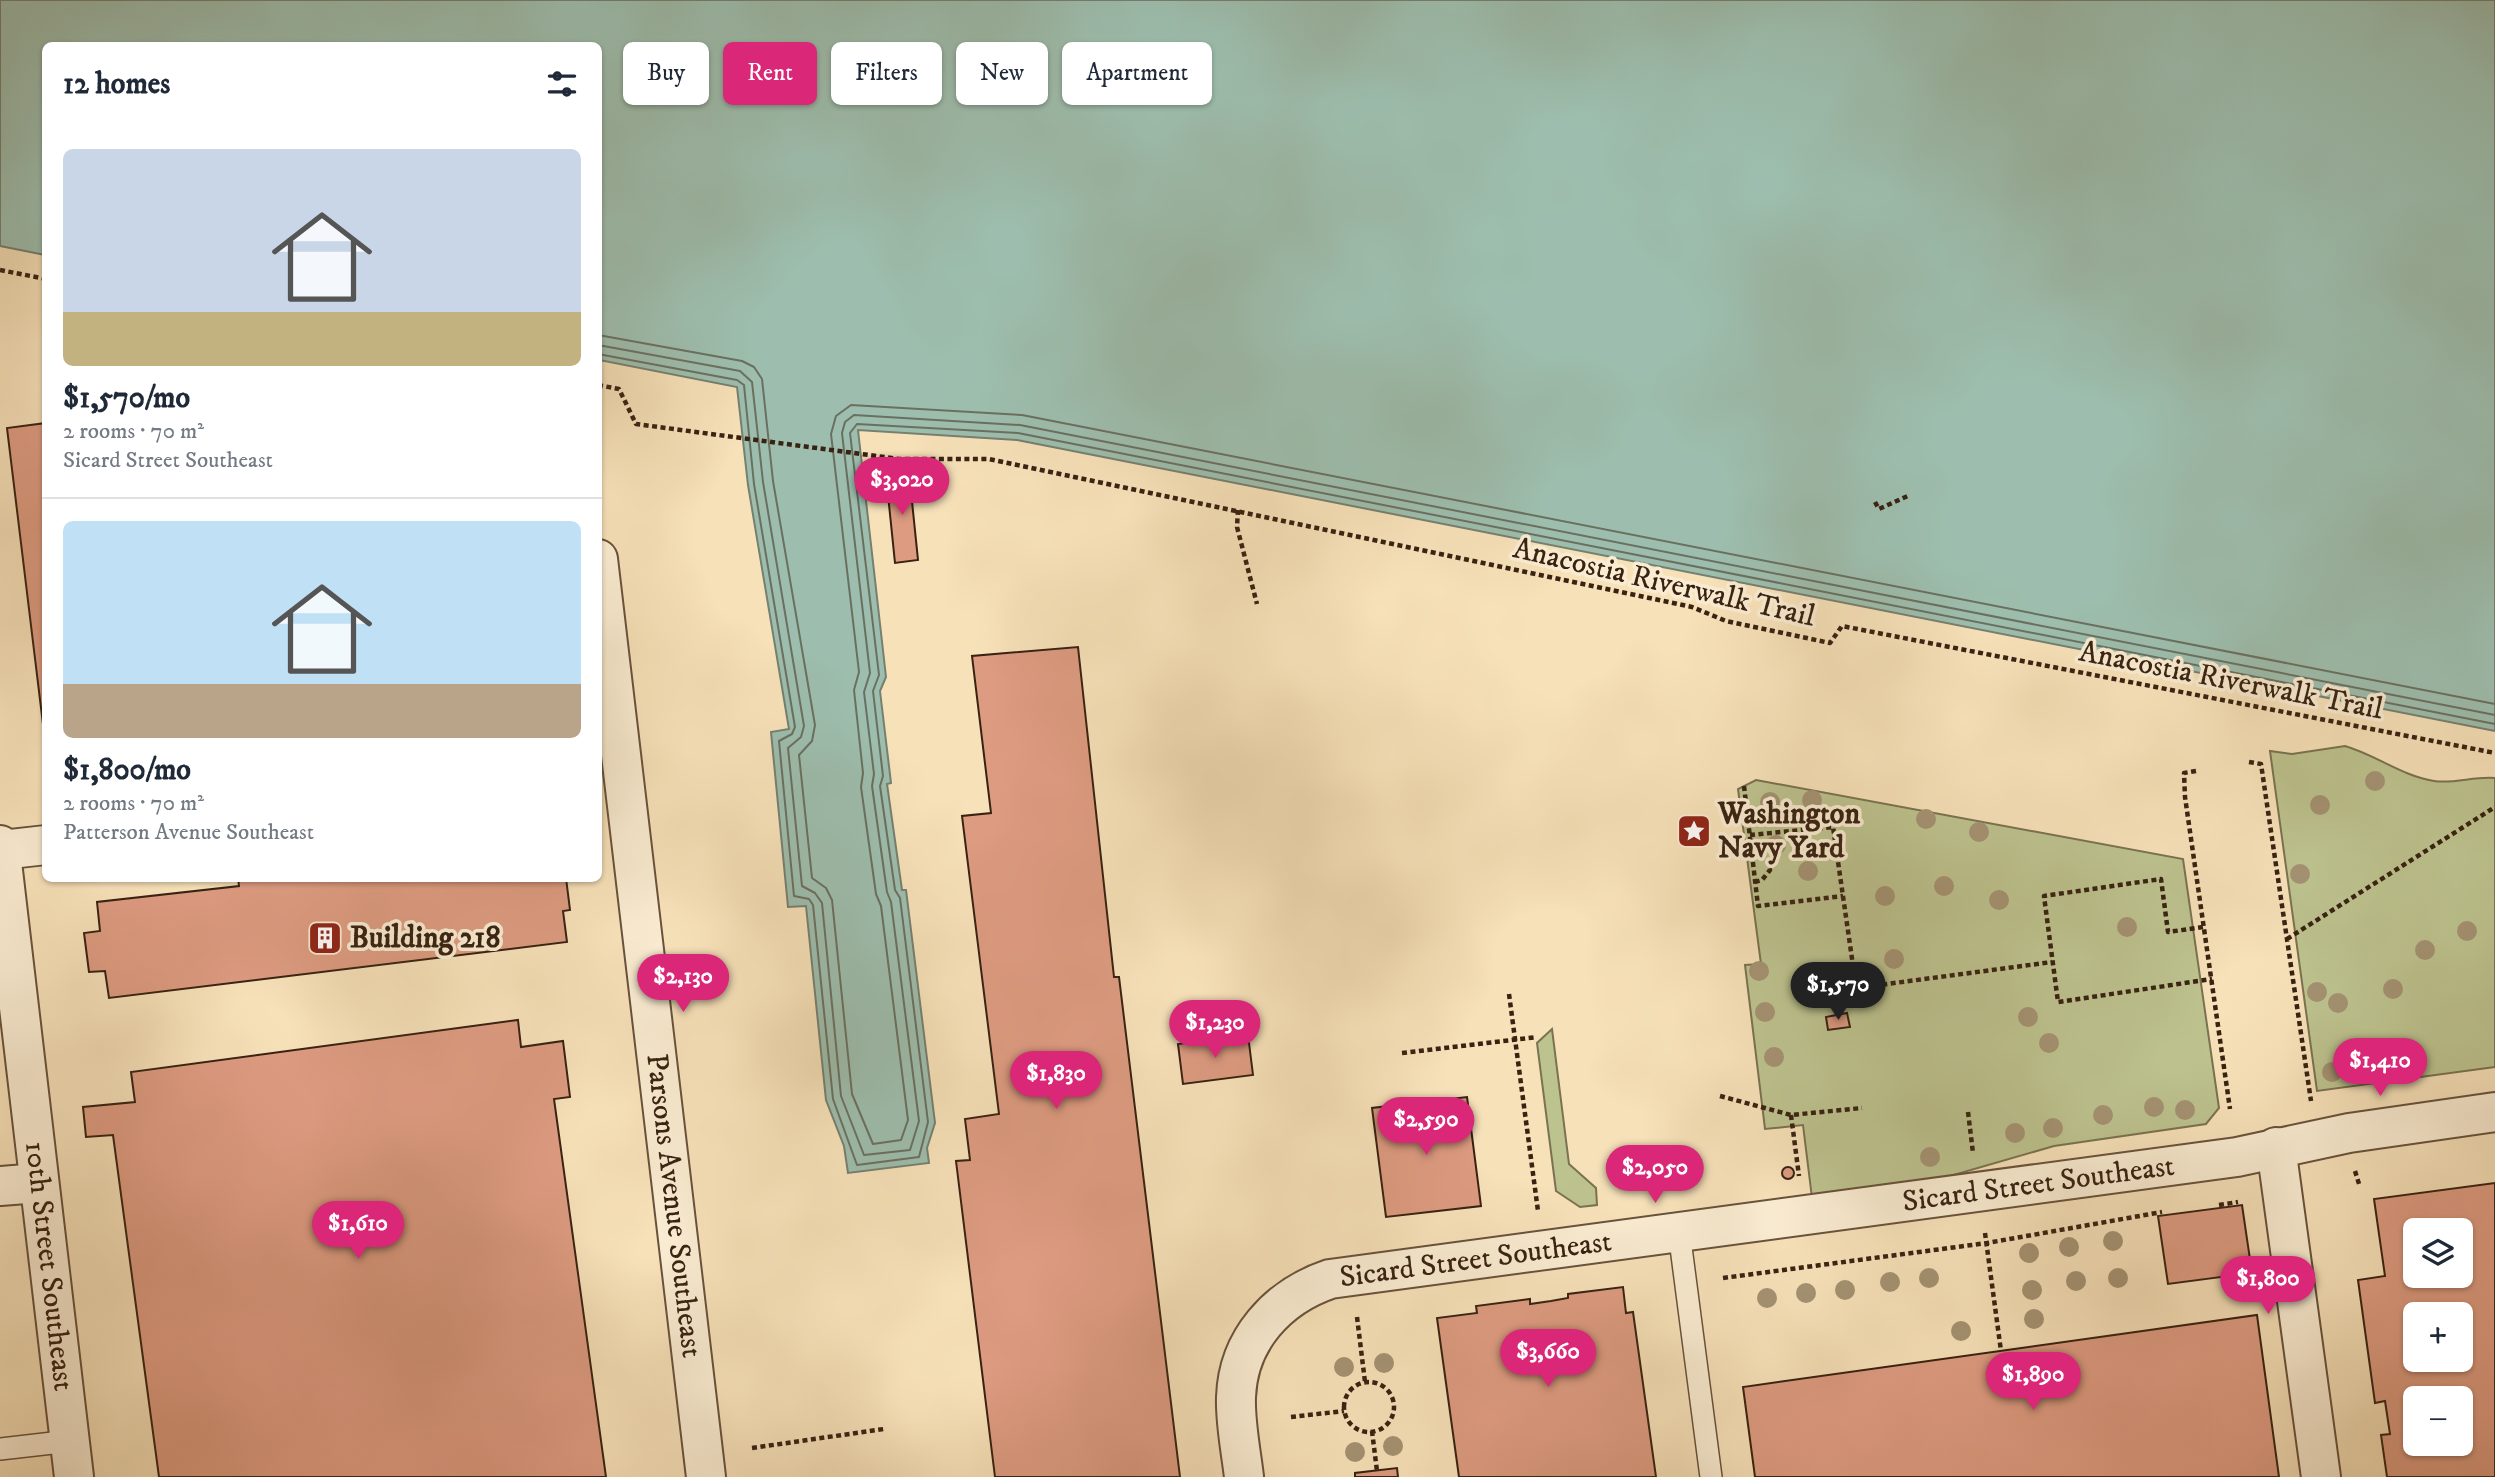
<!DOCTYPE html>
<html lang="en">
<head>
<meta charset="utf-8">
<style>
  body { margin:0; font-family:"IM FELL DW Pica",serif; background:#f2f2f3; color:#1f2937; height:100vh; display:flex; flex-direction:column; font-size:26px; white-space:nowrap }
  * { box-sizing:border-box; margin:0 }
  p { font-size:23px; color:#747a83 }
  .icon { flex:none; width:38px; height:38px; fill:none; stroke:currentColor; stroke-width:2; stroke-linecap:round; stroke-linejoin:round }
  .map { position:relative; flex:1; overflow:hidden }
  .details { position:absolute; left:42px; top:42px; width:560px; height:840px; display:flex; flex-direction:column; background:#fff; border-radius:10px; box-shadow:0 2px 5px #0004 }
  .details>* { flex:none }
  .hud { position:absolute; left:623px; top:42px; width:665px; height:63px; display:flex; gap:14px }
  .buttons { position:absolute; left:2403px; top:1218px; display:grid; gap:14px }
  .buttons a { display:grid; place-items:center; width:70px; height:70px; border-radius:10px; background:#fff; box-shadow:0 2px 5px #0004; font-size:35px }
  .price { position:absolute; translate:-50% -60px; padding:0 16px; border-radius:24px; background:#db2777; color:#fff; font-size:23px; line-height:46px; filter:drop-shadow(0 2px 4px #0008) }
  .price::after { content:''; position:absolute; left:50%; top:42px; width:21px; height:16px; margin-left:-10px; background:inherit; clip-path:polygon(0 0,100% 0,50% 100%) }
  .price.current { background:#222; color:#fff }
  ul { padding:0; list-style:none }
  li { display:grid; align-content:center; gap:14px; height:371px; padding:0 21px }
  li+li { border-top:2px solid #e0e1e3 }
  li span { display:grid; place-items:center; height:217px; border-radius:10px; color:#555 }
  li>.icon { margin-inline-start:auto }
  span .icon { width:126px; height:126px; fill:#fffc; stroke-width:1 }
  li b { font-size:30px }
  h2 { display:flex; justify-content:space-between; align-items:center; height:84px; padding:0 21px; font-size:30px }
  .pill { padding:0 24px; border-radius:10px; background:#fff; box-shadow:0 2px 5px #0004; font-size:24px; line-height:63px }
  .pill.current { background:#db2777; color:#fff }
  .map>svg:first-child { display:block }
  .green { fill:#bdc38f; stroke:#7a7250; stroke-width:2 }
  .water { fill:#9dbeae; stroke:#758070; stroke-width:2 }
  .lines { fill:none; stroke-linecap:round; stroke-linejoin:round }
  .shore { stroke:#6a7060; stroke-width:2 }
  .building { fill:#dd9b81; stroke:#382212; stroke-width:2; fill-rule:evenodd }
  .lane-casing { stroke:#68523c; stroke-width:24 }
  .street-casing { stroke:#68523c; stroke-width:42 }
  .path { stroke:#382212; stroke-width:4.5; stroke-dasharray:5 3.5; stroke-linecap:butt }
  .lane { stroke:#faecd2; stroke-width:21 }
  .street { stroke:#faecd2; stroke-width:38 }
  .tree { fill:#a49272 }
  .labels { text-anchor:middle; dominant-baseline:central; stroke-width:7; stroke-linejoin:round; paint-order:stroke }
  .street-label { font-size:30px; fill:#382212; stroke:#faecd2 }
  .poi-label { font-size:30px; font-weight:bold; fill:#382212; stroke:#faecd2; text-anchor:start }
</style>
</head>
<body>
<div class="map">
<svg width="2495" height="1477" viewBox="0 0 2495 1477">
  <rect width="100%" height="100%" fill="#f7e1b9"/>
  <filter id="stains"><feTurbulence type="fractalNoise" baseFrequency=".00286" numOctaves="4"/><feColorMatrix values="0 0 0 0 .2 0 0 0 0 .09 0 0 0 0 .02 0 0 0 .5 -.17"/></filter>
  <radialGradient id="worn" r=".72"><stop offset=".6" stop-color="#630" stop-opacity="0"/><stop offset="1" stop-color="#630" stop-opacity=".3"/></radialGradient>
  <path class="green" d="M2345 746C2376 755 2402 776 2434 781 2454 784 2475 776 2495 778V1067L2317 1091 2270 751 2292 754Z
    M1756 780 2183 859 2219 1108 2206 1124 2054 1146 1919 1185 1812 1198 1803 1125 1765 1129 1745 965 1761 964 1738 789Z
    M1552 1029 1569 1164 1596 1188 1597 1205 1580 1207 1556 1191 1537 1043Z"/>
  <path class="water" d="M0 0H2495V731L1017 440 858 430 886 677 880 691 891 783 887 784 902 890H906L935 1123 927 1148 929 1163 848 1173 844 1146 826 1100 806 906 788 907 771 732 789 729 748 485 737 387 599 360 598 46H46L45 255 0 246Z"/>
  <g class="lines">
    <path class="shore" d="M598 335 742 361 754 367 762 379 773 481 815 725 812 741 799 755 812 878 826 888 832 900 852 1094 873 1144 901 1140 908 1120 881 906 876 894 861 787 863 773 854 690 859 672 831 434 836 416 851 405 1022 415 2495 704
      M598 345 740 371 752 382 763 482 804 726 801 737 788 748 802 886 815 893 822 903 841 1096 864 1155 910 1150 919 1121 891 902 887 892 872 786 874 774 864 692 870 673 842 433 845 422 854 415 1020 425 2495 715
      M598 354 737 380 744 385 754 484 795 727 792 734 779 741 794 896 809 899 813 905 833 1099 857 1165 919 1157 928 1122 900 898 895 890 880 786 883 776 873 691 879 675 850 433 857 424 1018 433 2495 724"/>
  </g>
  <path class="building" d="M46 423V749L7 428Z
    M897 464 910 482 918 560 895 563 887 485 890 473Z
    M1078 647 1114 977H1119L1180 1477H995L956 1161 970 1160 965 1119 999 1114 962 816 991 813 972 656Z
    M238 878H274L275 881 298 878H566L570 910 563 911 567 942 109 998 105 971 89 972 84 933 100 931 97 902 239 886Z
    M1847 1013 1850 1027 1828 1030 1826 1017Z
    M518 1020 521 1047 563 1041 570 1097 554 1099 606 1477H159L113 1135 86 1137 83 1107 135 1102 131 1072Z
    M1248 1035 1253 1075 1183 1084 1178 1044Z
    M1467 1097 1481 1206 1386 1217 1372 1108Z
    M1782 1173a6 6 0 1 1 12 0a6 6 0 1 1-12 0Z
    M2495 1183V1477H2387L2381 1435 2390 1434 2385 1401 2375 1403 2358 1280 2385 1276 2374 1199ZM2415 1230H2460V1276H2415ZM2415 1314H2460V1360H2415ZM2415 1398H2460V1444H2415Z
    M2242 1205 2252 1273 2168 1284 2158 1216Z
    M1623 1287 1626 1313 1633 1312 1656 1477H1459L1437 1318 1477 1313 1476 1306 1530 1299V1304L1551 1301 1568 1298V1294Z
    M2257 1315 2279 1477H1755L1743 1387Z
    M1397 1468 1398 1477H1355V1473Z"/>
  <g class="lines">
    <g class="lane-casing">
      <path id="lane" d="M1679 1232 1711 1477
        M0 1449 70 1441"/>
    </g>
    <g class="street-casing">
      <g id="street">
        <path id="s1" d="M598 559 706 1477"/>
        <path id="s2" d="M0 845 74 1477"/>
        <path d="M1 850 46 845"/>
        <path d="M2276 1147 2321 1477"/>
        <path d="M0 1186 39 1183"/>
        <path id="s3" d="M1244 1477C1241 1451 1235 1423 1236 1397 1238 1340 1277 1297 1330 1279L2237 1157 2349 1133 2495 1112"/>
      </g>
    </g>
    <path class="path" d="M0 270 46 279
      M598 385 619 389 636 424 899 459H989L1692 607 1726 621 1830 643 1842 626 2495 753
      M1875 502 1879 509 1910 495
      M1238 510 1237 527 1257 604
      M2249 762 2261 764 2311 1101
      M2196 771 2184 773 2185 797 2230 1109
      M1744 786 1758 906 1843 896
      M1750 835 1833 827 1859 1007
      M1752 855 1759 854 1767 861 1770 870 1762 880 1755 882
      M2203 927 2168 932 2161 879 2044 896 2058 1002 2212 979
      M2287 939 2495 807
      M1857 988 2052 962
      M1509 994 1538 1211
      M1402 1053 1537 1037
      M1720 1096 1791 1115 1862 1108
      M1968 1112 1973 1153
      M1791 1115 1799 1176
      M2355 1171 2360 1187
      M2219 1205 2238 1202
      M1985 1233 2001 1351
      M1723 1278 1987 1243 2162 1212
      M1357 1317 1365 1382
      M1344 1407a25 25 0 1 1 50 0a25 25 0 1 1-50 0Z
      M1291 1417 1344 1411
      M1372 1431 1377 1471
      M752 1448 884 1429"/>
    <use href="#lane" class="lane"/>
    <use href="#street" class="street"/>
  </g>
  <g class="tree">
    <circle cx="2375" cy="781" r="10"/>
    <circle cx="1812" cy="800" r="10"/>
    <circle cx="1770" cy="802" r="10"/>
    <circle cx="2320" cy="805" r="10"/>
    <circle cx="1926" cy="819" r="10"/>
    <circle cx="1979" cy="832" r="10"/>
    <circle cx="1776" cy="845" r="10"/>
    <circle cx="1808" cy="871" r="10"/>
    <circle cx="2300" cy="874" r="10"/>
    <circle cx="1944" cy="886" r="10"/>
    <circle cx="1885" cy="896" r="10"/>
    <circle cx="1999" cy="900" r="10"/>
    <circle cx="2127" cy="927" r="10"/>
    <circle cx="2467" cy="931" r="10"/>
    <circle cx="2425" cy="950" r="10"/>
    <circle cx="1894" cy="959" r="10"/>
    <circle cx="1759" cy="971" r="10"/>
    <circle cx="2393" cy="989" r="10"/>
    <circle cx="2317" cy="992" r="10"/>
    <circle cx="2338" cy="1003" r="10"/>
    <circle cx="1765" cy="1012" r="10"/>
    <circle cx="2028" cy="1017" r="10"/>
    <circle cx="2049" cy="1043" r="10"/>
    <circle cx="2382" cy="1050" r="10"/>
    <circle cx="1774" cy="1057" r="10"/>
    <circle cx="2332" cy="1072" r="10"/>
    <circle cx="2154" cy="1107" r="10"/>
    <circle cx="2185" cy="1110" r="10"/>
    <circle cx="2103" cy="1115" r="10"/>
    <circle cx="2053" cy="1128" r="10"/>
    <circle cx="2015" cy="1133" r="10"/>
    <circle cx="1930" cy="1157" r="10"/>
    <circle cx="2113" cy="1241" r="10"/>
    <circle cx="2069" cy="1247" r="10"/>
    <circle cx="2029" cy="1253" r="10"/>
    <circle cx="1929" cy="1278" r="10"/>
    <circle cx="2118" cy="1278" r="10"/>
    <circle cx="2076" cy="1281" r="10"/>
    <circle cx="1890" cy="1282" r="10"/>
    <circle cx="1845" cy="1290" r="10"/>
    <circle cx="2032" cy="1290" r="10"/>
    <circle cx="1806" cy="1293" r="10"/>
    <circle cx="1767" cy="1298" r="10"/>
    <circle cx="2034" cy="1319" r="10"/>
    <circle cx="1961" cy="1331" r="10"/>
    <circle cx="1384" cy="1363" r="10"/>
    <circle cx="1344" cy="1367" r="10"/>
    <circle cx="1393" cy="1446" r="10"/>
    <circle cx="1355" cy="1452" r="10"/>
  </g>
  <defs>
    <g id="sight-square" transform="scale(1.75)"><rect x="-9" y="-9" width="18" height="18" rx="4" fill="#8f2418" stroke="#faecd2"/><path d="M0-6L1.8-2.2L6-1.7L2.9 1.2L3.7 5.4L0 3.3L-3.7 5.4L-2.9 1.2L-6-1.7L-1.8-2.2Z" fill="#fff"/></g>
    <g id="building-square" transform="scale(1.75)"><rect x="-9" y="-9" width="18" height="18" rx="4" fill="#8f2418" stroke="#faecd2"/><path d="M-4-6H4V6H1V3H-1V6H-4ZM-2.5-4.3h1.7v1.8h-1.7ZM.8-4.3h1.7v1.8H.8ZM-2.5-1h1.7V.8h-1.7ZM.8-1h1.7V.8H.8Z" fill="#fff"/></g>
  </defs>
  <g fill-rule="evenodd">
    <use href="#sight-square" x="1694" y="831"/>
    <use href="#building-square" x="325" y="938"/>
  </g>
  <g class="labels">
    <g class="street-label">
      <text transform="translate(1664 583) rotate(13)">Anacostia Riverwalk Trail</text>
      <text transform="translate(2231 681) rotate(11)">Anacostia Riverwalk Trail</text>
      <text stroke="none"><textPath href="#s3" startOffset="956">Sicard Street Southeast</textPath></text>
      <text stroke="none"><textPath href="#s1" startOffset="651">Parsons Avenue Southeast</textPath></text>
      <text stroke="none"><textPath href="#s3" startOffset="388">Sicard Street Southeast</textPath></text>
      <text stroke="none"><textPath href="#s2" startOffset="424">10th Street Southeast</textPath></text>
    </g>
    <g class="poi-label">
      <text x="1718" y="814">Washington<tspan x="1718" dy="34">Navy Yard</tspan></text>
      <text x="350" y="938">Building 218</text>
    </g>
  </g>
  <rect width="100%" height="100%" filter="url(#stains)"/>
  <rect width="100%" height="100%" fill="url(#worn)"/>
</svg>
<div class="buttons">
<a><svg class="icon" aria-label="layers" viewBox="0 0 24 24"><path d="M12 4l9 5-9 5-9-5zM3 14l9 5 9-5"/></svg></a>
<a>+</a>
<a>−</a>
</div>
<b class="price" style="left:902px;top:517px">$3,020</b>
<b class="price" style="left:683px;top:1014px">$2,130</b>
<b class="price current" style="left:1838px;top:1022px">$1,570</b>
<b class="price" style="left:1215px;top:1060px">$1,230</b>
<b class="price" style="left:2380px;top:1098px">$1,410</b>
<b class="price" style="left:1056px;top:1111px">$1,830</b>
<b class="price" style="left:1426px;top:1157px">$2,590</b>
<b class="price" style="left:1655px;top:1205px">$2,050</b>
<b class="price" style="left:358px;top:1261px">$1,610</b>
<b class="price" style="left:2268px;top:1316px">$1,800</b>
<b class="price" style="left:1548px;top:1389px">$3,660</b>
<b class="price" style="left:2033px;top:1412px">$1,890</b>
<div class="hud">
<a class="pill">Buy</a>
<a class="pill current">Rent</a>
<a class="pill">Filters</a>
<a class="pill">New</a>
<a class="pill">Apartment</a>
</div>
<section class="details">
<h2>12 homes<svg class="icon" aria-label="filters" viewBox="0 0 24 24"><path d="M4 7h16M4 17h16"/><circle cx="9" cy="7" r="2"/><circle cx="15" cy="17" r="2"/></svg></h2>
<ul>
<li><span style="background:linear-gradient(#c9d6e8 75%,#c2b280 0)"><svg class="icon" aria-label="home" viewBox="0 0 24 24"><path d="M3 11l9-7 9 7M6 9v11h12V9"/></svg></span><div><b>$1,570/mo</b><p>2 rooms · 70 m²</p><p>Sicard Street Southeast</p></div></li>
<li><span style="background:linear-gradient(#bfe0f5 75%,#b9a48a 0)"><svg class="icon" aria-label="home" viewBox="0 0 24 24"><path d="M3 11l9-7 9 7M6 9v11h12V9"/></svg></span><div><b>$1,800/mo</b><p>2 rooms · 70 m²</p><p>Patterson Avenue Southeast</p></div></li>
</ul>
</section>
</div>
</body>
</html>
